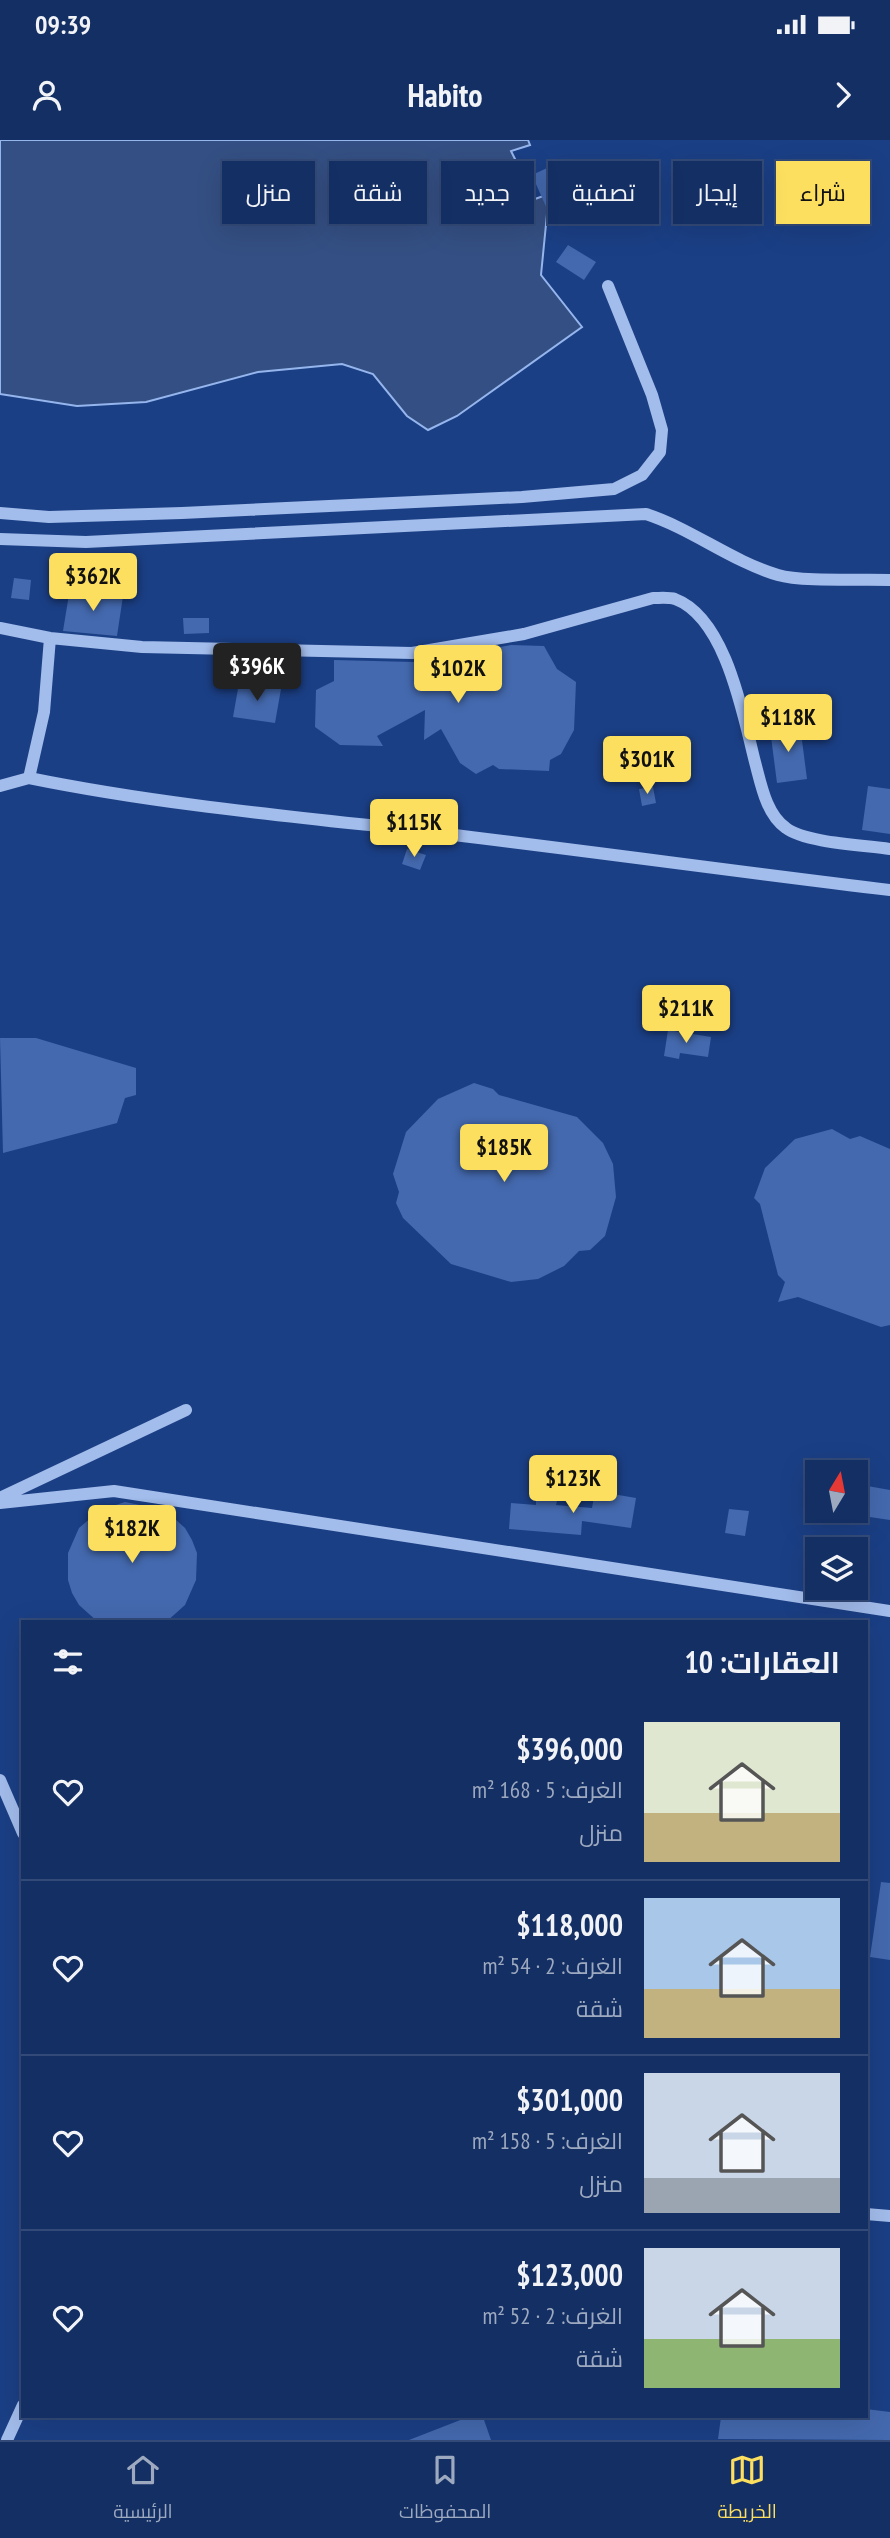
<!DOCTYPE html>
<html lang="ar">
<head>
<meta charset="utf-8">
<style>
  body { margin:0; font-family:"PT Sans Narrow",Cairo,sans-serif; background:#1d376a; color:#f1f3f6; direction:rtl; height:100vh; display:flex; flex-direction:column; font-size:26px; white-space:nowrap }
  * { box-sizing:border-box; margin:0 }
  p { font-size:23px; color:#9da9bf }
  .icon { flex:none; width:38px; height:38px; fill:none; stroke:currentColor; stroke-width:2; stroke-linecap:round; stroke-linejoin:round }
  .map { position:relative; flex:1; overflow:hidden; direction:ltr }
  .sheet { position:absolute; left:21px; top:1480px; width:847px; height:798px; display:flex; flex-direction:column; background:#142f64; border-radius:0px; box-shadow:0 7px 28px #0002,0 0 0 2px #334a78; direction:rtl }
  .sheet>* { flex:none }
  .hud { position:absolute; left:21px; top:21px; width:849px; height:63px; direction:rtl; display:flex; gap:14px }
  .needle { width:46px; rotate:10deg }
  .fabs { position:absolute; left:805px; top:1320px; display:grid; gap:14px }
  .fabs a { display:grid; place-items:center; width:63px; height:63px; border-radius:0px; background:#142f64; box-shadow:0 7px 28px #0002,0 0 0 2px #334a78; font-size:35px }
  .price { position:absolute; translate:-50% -60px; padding:0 16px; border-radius:7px; background:#fcdf5f; color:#111; font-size:23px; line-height:46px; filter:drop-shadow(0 2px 4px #0008) }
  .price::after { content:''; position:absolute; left:50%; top:42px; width:21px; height:16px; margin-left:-10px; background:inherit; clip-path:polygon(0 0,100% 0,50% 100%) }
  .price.current { background:#222; color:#fff }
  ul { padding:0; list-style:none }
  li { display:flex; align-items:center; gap:21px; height:175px; padding:0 28px }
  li+li { border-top:2px solid #334a78 }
  li span { display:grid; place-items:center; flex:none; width:196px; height:140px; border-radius:0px; color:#555 }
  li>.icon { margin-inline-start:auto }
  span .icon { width:84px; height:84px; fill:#fffc; stroke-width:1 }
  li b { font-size:30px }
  h2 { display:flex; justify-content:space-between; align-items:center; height:84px; padding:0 28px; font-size:30px }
  .tag { padding:0 24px; border-radius:0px; background:#142f64; box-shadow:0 7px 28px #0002,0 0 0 2px #334a78; font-size:24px; line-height:63px }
  .tag.current { background:#fcdf5f; color:#111 }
  .status { display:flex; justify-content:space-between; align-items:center; height:49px; padding:0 35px; background:#142f64; direction:ltr }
  .status svg { height:19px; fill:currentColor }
  header { display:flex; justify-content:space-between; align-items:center; height:91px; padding:0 28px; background:#142f64; font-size:32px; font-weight:800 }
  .tab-bar { display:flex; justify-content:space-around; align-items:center; height:98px; border-top:2px solid #334a78; background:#142f64; font-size:19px; color:#9da9bf }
  .tab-bar a { display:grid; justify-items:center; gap:4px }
  .tab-bar .current { color:#fcdf5f }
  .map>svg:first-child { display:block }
  .water { fill:#344f83; stroke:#95b5ed; stroke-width:2 }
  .building { fill:#4469ae }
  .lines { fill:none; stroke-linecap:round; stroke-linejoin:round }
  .minor { stroke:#a2bceb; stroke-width:12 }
</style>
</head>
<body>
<div class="status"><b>09:39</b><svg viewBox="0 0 49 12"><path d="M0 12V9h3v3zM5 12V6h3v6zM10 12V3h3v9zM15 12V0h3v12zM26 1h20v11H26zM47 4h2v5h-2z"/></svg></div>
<header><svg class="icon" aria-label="forward" viewBox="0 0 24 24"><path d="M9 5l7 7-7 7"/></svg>Habito<svg class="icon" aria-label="person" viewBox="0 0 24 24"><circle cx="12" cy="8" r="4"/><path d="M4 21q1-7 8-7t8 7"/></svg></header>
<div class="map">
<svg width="890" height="2300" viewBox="0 0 890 2300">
  <rect width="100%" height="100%" fill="#1b3f85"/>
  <path class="water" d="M0 0H528L530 5 511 11 535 59 549 54 541 135 582 187 457 276 428 290 407 276 373 234 342 224 258 232 146 262 77 266 0 254Z"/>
  <path class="building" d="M560 22 576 57 547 69 532 35Z
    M568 105 596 122 584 140 556 122Z
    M14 438 31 440 29 460 11 458Z
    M70 448 123 456 117 496 63 491Z
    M183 478H209V493L184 494Z
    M511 505 544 506 557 529 576 542 574 590 561 614 550 620 549 631 499 629 493 625 476 634 460 623 441 589 424 600 425 570 377 596 383 606 340 605 315 587 316 550 334 541V520L413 522Z
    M239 543 281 549 275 583 233 577Z
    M800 585 807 639 777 643 770 589Z
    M868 646 890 649V694L862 690Z
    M653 647 656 663 642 666 639 649Z
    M407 709 426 715 420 730 402 724Z
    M668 890 711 897 708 917 680 913 679 919 664 916Z
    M0 898H36L136 928V955L125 958 117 983 3 1013Z
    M474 943 493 949 499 955 577 977 603 1003 613 1024 616 1057 605 1096 590 1110 579 1111 564 1126 538 1139 511 1142 451 1124 403 1078 396 1063 399 1052 393 1034 406 992 438 959Z
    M832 989 850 999 860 996 890 1009V1185L881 1187 798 1157 778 1162 785 1142 778 1135 760 1064 754 1058 765 1028 795 999Z
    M856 1344 890 1350V1380L856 1375Z
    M595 1351 636 1358 631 1388 582 1381 581 1395 509 1389 511 1363 536 1365V1360L557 1361 556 1365 592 1368Z
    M125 1362 165 1370 185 1388 192 1400 197 1413 196 1440 185 1465 166 1482H98L79 1465 72 1453 68 1440V1413L79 1388 100 1370Z
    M729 1369 749 1371 745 1396 725 1393Z
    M881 1742 890 1743V1820L870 1817Z
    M866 2269 890 2272V2300L718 2299 721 2277H866Z
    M468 2277H483L491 2300H409Z"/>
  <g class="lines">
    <path class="minor" d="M0 373 49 377 182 373 522 357 614 349 642 335 660 312 662 290 652 255 608 146
      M0 399 86 402 646 374C692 389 731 421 778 435 801 442 862 439 890 440
      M0 488 50 498 142 507 412 513 524 494 653 458C660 458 669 457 675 459 726 478 743 575 755 622 761 644 766 674 786 688 806 703 864 705 890 709
      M29 638C147 662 266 674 386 687 554 706 722 730 890 750
      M0 646 29 638 44 572 50 498
      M0 1358 186 1270
      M0 1363 114 1351 890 1471
      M0 1640 23 1693
      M866 2074 890 2076
      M7 2300 23 2265"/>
  </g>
</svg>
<div class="fabs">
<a><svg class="needle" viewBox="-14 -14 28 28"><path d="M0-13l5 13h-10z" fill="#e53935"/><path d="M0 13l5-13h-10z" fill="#9da9bf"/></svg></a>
<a><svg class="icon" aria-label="layers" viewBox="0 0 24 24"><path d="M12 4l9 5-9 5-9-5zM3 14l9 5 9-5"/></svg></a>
</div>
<b class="price" style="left:93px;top:473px">$362K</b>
<b class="price current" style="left:257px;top:563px">$396K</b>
<b class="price" style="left:458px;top:565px">$102K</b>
<b class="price" style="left:788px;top:614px">$118K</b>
<b class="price" style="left:647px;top:656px">$301K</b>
<b class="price" style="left:414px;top:719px">$115K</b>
<b class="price" style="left:686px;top:905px">$211K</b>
<b class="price" style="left:504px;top:1044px">$185K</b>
<b class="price" style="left:573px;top:1375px">$123K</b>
<b class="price" style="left:132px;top:1425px">$182K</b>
<div class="hud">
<a class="tag current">شراء</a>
<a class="tag">إيجار</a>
<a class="tag">تصفية</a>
<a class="tag">جديد</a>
<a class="tag">شقة</a>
<a class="tag">منزل</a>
</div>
<section class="sheet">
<h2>العقارات: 10<svg class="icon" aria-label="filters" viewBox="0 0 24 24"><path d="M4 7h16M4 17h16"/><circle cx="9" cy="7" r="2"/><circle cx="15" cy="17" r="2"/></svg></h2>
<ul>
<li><span style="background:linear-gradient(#dfe7d0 65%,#c2b280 0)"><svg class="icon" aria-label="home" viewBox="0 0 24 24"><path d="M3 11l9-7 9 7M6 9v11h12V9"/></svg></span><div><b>$396,000</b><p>الغرف: 5 · 168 m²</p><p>منزل</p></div><svg class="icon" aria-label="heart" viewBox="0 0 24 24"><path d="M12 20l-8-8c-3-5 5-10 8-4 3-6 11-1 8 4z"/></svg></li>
<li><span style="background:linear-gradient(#a9c7e8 65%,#c2b280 0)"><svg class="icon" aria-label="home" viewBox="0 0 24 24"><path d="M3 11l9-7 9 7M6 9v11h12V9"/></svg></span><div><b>$118,000</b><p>الغرف: 2 · 54 m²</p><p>شقة</p></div><svg class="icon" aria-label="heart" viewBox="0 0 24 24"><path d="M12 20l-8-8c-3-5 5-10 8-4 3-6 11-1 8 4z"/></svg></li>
<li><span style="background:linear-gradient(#c9d6e8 75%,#9aa5b1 0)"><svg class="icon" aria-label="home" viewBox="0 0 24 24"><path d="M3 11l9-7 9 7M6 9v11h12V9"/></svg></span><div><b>$301,000</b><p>الغرف: 5 · 158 m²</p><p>منزل</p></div><svg class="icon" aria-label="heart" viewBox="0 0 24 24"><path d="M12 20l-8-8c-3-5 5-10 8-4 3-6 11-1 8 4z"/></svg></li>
<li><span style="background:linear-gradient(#c9d6e8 65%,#8fb573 0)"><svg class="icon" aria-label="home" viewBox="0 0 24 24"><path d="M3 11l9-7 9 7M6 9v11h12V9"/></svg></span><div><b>$123,000</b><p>الغرف: 2 · 52 m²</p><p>شقة</p></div><svg class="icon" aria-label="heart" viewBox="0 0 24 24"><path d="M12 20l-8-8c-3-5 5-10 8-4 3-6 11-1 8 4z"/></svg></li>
</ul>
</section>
</div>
<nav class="tab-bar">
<a class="current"><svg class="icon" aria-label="map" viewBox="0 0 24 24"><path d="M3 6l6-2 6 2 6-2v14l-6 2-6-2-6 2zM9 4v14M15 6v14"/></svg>الخريطة</a>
<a><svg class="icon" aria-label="saved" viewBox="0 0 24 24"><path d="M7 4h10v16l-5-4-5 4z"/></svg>المحفوظات</a>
<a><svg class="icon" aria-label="home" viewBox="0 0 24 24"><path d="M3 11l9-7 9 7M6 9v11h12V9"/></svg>الرئيسية</a>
</nav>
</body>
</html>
